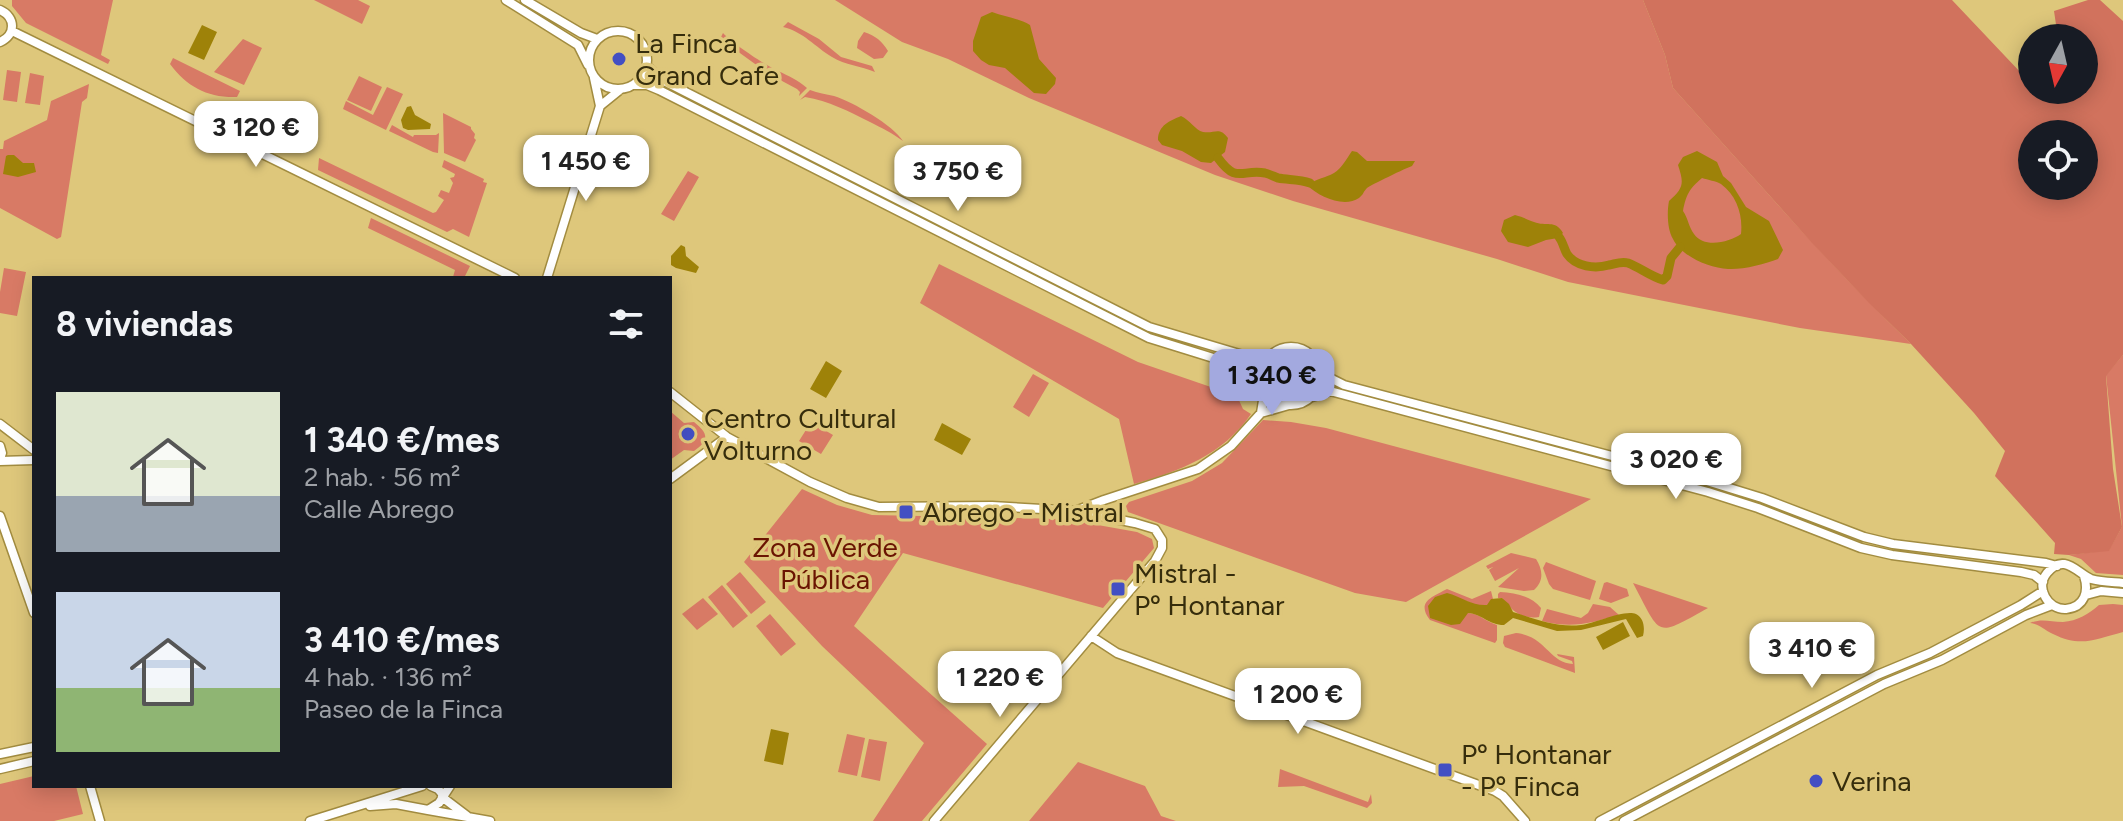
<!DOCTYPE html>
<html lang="es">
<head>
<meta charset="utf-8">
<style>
  body { margin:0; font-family:Figtree,sans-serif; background:#242831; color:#f1f3f6; height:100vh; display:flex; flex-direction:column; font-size:30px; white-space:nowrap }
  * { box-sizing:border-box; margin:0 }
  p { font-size:26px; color:#9ea1a6 }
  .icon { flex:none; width:44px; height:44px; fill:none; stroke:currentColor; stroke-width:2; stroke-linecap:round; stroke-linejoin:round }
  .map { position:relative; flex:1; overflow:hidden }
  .side { position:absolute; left:32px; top:276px; width:640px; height:512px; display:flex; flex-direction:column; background:#171b24; border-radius:0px; box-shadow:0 4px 20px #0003 }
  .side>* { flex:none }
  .needle { width:52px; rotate:188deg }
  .tools { position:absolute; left:2018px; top:24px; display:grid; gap:16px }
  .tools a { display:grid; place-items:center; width:80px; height:80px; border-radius:50%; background:#171b24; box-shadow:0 4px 20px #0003; font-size:40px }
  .price { position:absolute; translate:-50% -68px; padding:0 18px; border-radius:16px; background:#fff; color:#222; font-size:26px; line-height:52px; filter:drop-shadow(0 2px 4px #0008) }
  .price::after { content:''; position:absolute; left:50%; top:48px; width:24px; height:18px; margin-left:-12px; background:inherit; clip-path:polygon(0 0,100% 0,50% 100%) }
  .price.on { background:#a3a9df; color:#111 }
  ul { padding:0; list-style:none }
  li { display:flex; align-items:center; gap:24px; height:200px; padding:0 24px }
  li span { display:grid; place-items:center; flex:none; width:224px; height:160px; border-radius:0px; color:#555 }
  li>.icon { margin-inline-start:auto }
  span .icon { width:96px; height:96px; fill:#fffc; stroke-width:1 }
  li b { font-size:34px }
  h2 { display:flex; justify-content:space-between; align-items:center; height:96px; padding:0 24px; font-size:34px }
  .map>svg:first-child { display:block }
  .green { fill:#d87a65 }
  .forest { fill:#d1725d; fill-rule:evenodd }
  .water { fill:#9e8209; fill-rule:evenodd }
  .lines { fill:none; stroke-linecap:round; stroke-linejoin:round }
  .canal { stroke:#9e8209; stroke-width:9 }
  .minor-casing { stroke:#a28c40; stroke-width:11 }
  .minor { stroke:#fff; stroke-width:8 }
  .poi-dot { fill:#434fc3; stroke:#dec77b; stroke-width:3 }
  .labels { text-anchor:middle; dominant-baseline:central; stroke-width:7; stroke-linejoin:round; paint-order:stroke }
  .poi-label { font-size:28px; fill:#362d0c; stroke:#dec77b; text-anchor:start }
  .park-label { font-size:28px; fill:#6a1402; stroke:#dec77b }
</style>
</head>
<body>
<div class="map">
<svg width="2123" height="821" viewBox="0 0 2123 821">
  <rect width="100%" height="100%" fill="#dec77b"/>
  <path class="green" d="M12 0H113L101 55 110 60 108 64 26 23 12 6Z
    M314 0H358L370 6 362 24Z
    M835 0H1643L1665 55 1673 88C1751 174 1827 263 1911 344L1800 328 1568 282 1497 259 1293 201 1215 175 1029 98 948 59 902 42Z
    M788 22 819 39 841 57 872 66 875 72C861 66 845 65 832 57 815 47 804 32 783 27Z
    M864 32C876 36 882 41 888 51L883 58 874 59 857 48 858 41Z
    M723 33C732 43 765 65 778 71 789 76 798 80 807 88L799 96 800 92 797 89 769 74 733 48 719 41Z
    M243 39 262 48 244 85 214 72Z
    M173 58 240 91 237 97C208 98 187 87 170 64Z
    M7 70 21 72 17 102 3 100Z
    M30 73 44 76 40 105 25 103Z
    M359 76 382 87 371 111 347 100Z
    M89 84 87 98 82 102 62 231 61 237 57 239 0 208V149H3L4 141 47 120 51 101Z
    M387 87 403 94 386 130 343 109 346 101 373 115Z
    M810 90C818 93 826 94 834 96 853 102 893 125 903 141 892 133 882 128 870 122 848 111 829 101 805 97L800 100Z
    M443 113 471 127V129L475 134 474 138 476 140 465 162 444 153Z
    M392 125 413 137 414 135H436L439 133 438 153 433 152 389 131Z
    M319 158 433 213 436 212 444 200 438 196 441 190 449 193 453 183 450 178 454 177 455 174 442 167 444 160 484 179 483 182 487 183 469 237 453 229 447 232 318 170Z
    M688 171 699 177 674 221 661 214Z
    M371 218 470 266 464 278 453 277 455 270 368 228Z
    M939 264 1138 362 1237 396 1243 409 1251 414C1223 455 1180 471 1134 484L1119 419 920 303Z
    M4 268 26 272 17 316 0 313V292Z
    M2123 355V575L2096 573 2081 559 2069 555 2109 550 2122 527 2106 375Z
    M1033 374 1049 383 1029 417 1013 407Z
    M670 411 684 423 694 422C709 434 709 440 694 451L684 450 670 460Z
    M1263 420 1291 422 1326 428 1591 499 1406 602 1355 593 1128 512 1126 506 1129 502 1192 481 1222 463Z
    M811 422 833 435 821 454 799 441Z
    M802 489 837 505 872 515 1064 519 1137 532 1152 539 1154 548 1103 608 903 553 854 626 987 744 922 821H873L924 743 822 646 744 562Z
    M1511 553 1536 559C1543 570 1544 581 1534 590L1524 591 1498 587 1519 568 1495 581 1489 570 1493 567 1488 569 1486 566Z
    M1546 562 1596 581 1590 600 1553 589 1549 584 1543 568Z
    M740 572 766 602 751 614 726 584Z
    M1607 582 1627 589 1629 596 1611 603 1599 599 1604 583Z
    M1633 583 1708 608C1654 638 1662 637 1633 583Z
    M722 585 748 616 733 628 708 597Z
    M1447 589 1472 599 1491 591 1493 599 1488 605 1476 606 1467 601 1468 613C1479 613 1486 622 1497 625V640L1495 643 1430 620C1416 602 1432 597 1447 589Z
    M1500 592C1516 593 1531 596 1541 608L1539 617C1522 620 1511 610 1502 598H1498V594Z
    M703 598 718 614 697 630 682 614Z
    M1593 604 1610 607 1619 615C1590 623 1573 629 1542 621L1547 609 1581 618 1588 613Z
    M2113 604 2123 605V632C2096 639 2081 648 2053 634 2044 630 2039 624 2030 623 2042 618 2050 622 2063 622 2077 621 2089 614 2099 605Z
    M770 614 796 644 781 656 756 626Z
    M1516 633C1546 636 1549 663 1573 664L1572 661 1558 656 1557 654 1574 657 1575 673 1505 647 1503 643 1504 636Z
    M847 734 865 738 857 776 838 772Z
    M869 739 887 742 880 781 861 777Z
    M1078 762 1145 786 1161 816 1176 821H1029Z
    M1280 769 1368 802 1371 794 1372 803 1367 808 1304 786 1278 787Z
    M34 776V786H76L83 814 54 821H0V784Z"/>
  <path class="forest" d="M1643 0H1952L2022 74 2032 75V90H2084V38H2058L2054 11 2088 0H2100L2123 21V355L2106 376 2113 469 2122 527 2109 551 2069 555 2054 554 2055 543 1995 476 2005 451 1974 413 1911 344 1869 303 1812 243 1673 88 1665 55ZM2032 134H2084V186H2032Z"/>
  <path class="water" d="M992 12C1005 17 1018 18 1030 25L1039 59 1056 78 1055 84 1046 94 1034 93 1005 68 989 65 981 60 973 51V41L981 17Z
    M202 25 217 32 204 60 188 53Z
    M411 106 415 115 431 124 430 129 408 130 403 128 401 120 407 107Z
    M1181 116C1190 120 1195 130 1203 132 1215 134 1219 126 1228 138L1225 152 1211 163 1201 162 1182 151 1162 145 1158 140C1158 125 1170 121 1181 116Z
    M1352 151 1357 152 1367 161H1415L1412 166C1408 167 1369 186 1367 188 1363 192 1364 194 1359 198 1344 208 1319 197 1307 185 1318 178 1325 178 1334 173 1342 168 1347 158 1352 151Z
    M1697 151 1717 162 1723 176 1731 183 1746 207 1769 221 1783 250 1778 259C1765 264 1742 270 1728 269 1709 268 1681 256 1673 239 1667 229 1667 211 1669 201 1684 188 1684 183 1678 165L1683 157ZM1702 178C1708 180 1716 181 1721 184 1737 196 1743 215 1741 234 1730 242 1704 249 1694 234 1689 228 1688 218 1683 211 1686 195 1689 189 1702 178Z
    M8 155H14L23 163H34L36 172 18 177 3 174 6 156Z
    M1515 215C1523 217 1526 219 1534 222 1546 227 1555 219 1563 233L1558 238 1546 240 1528 247 1508 242 1501 231 1504 220Z
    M681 245 685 247 686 256 699 267 696 273 676 268 671 265V256Z
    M826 361 842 371 826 398 810 389Z
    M942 423 971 439 962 455 934 440Z
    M1447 593C1462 597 1472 606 1487 605L1491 599 1502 598 1509 604 1513 612C1535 619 1558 628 1581 625 1594 624 1624 609 1636 614 1644 618 1645 628 1643 636L1637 638 1626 619 1581 630 1557 631 1513 618 1504 625C1489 625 1482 614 1468 613L1460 624 1451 625 1430 618 1428 606 1435 597Z
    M1623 622 1630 636 1603 650 1596 637Z
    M771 729 789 733 783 765 764 761Z"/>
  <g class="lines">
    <path class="canal" d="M1218 158C1237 184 1241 169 1265 173 1269 174 1273 176 1278 178 1289 180 1299 179 1310 183
      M1559 237C1563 242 1564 249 1567 254 1576 267 1595 269 1609 265 1615 264 1621 261 1628 263 1639 267 1650 276 1663 280L1667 276 1671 258 1680 247"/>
    <g class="minor-casing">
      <path id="minor" d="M506 0 578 45 588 65
        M525 0 581 33 597 39
        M0 10C16 17 16 35 0 42
        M589 60a29 29 0 1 1 58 0a29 29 0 1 1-58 0Z
        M12 31 515 278
        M647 66 664 81 1149 327 1253 358 1271 355
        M633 85H647L659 90 1149 338 1252 370 1263 383
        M600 106 621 89
        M547 278 600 106 594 78
        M1262 376a29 29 0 1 1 58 0a29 29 0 1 1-58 0Z
        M1320 368 1326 376 1344 385 1710 482 1762 498 1864 537 1893 544 2046 563 2057 566
        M670 392 727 437 810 482 847 498 879 507 992 506 1077 511 1135 523 1155 529 1162 540V548L1155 561 934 821
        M1312 397 1330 391 1708 492 1758 508 1861 548 1892 555 2021 572 2034 575 2043 582
        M1261 413 1265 388
        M0 424 34 450
        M0 446 2 453 0 458
        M0 461 34 460
        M670 479 727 437
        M1078 510 1104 500 1198 469 1231 446 1261 413 1289 405
        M0 516 34 613
        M2084 576C2089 591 2085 607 2066 609 2048 610 2035 588 2047 573 2064 552 2077 573 2091 579 2101 582 2113 582 2123 583
        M2086 595 2101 591 2123 593
        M1091 636 1117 653 1495 791 1503 796 1525 821
        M0 754 34 747
        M0 769 34 761
        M90 786 100 821
        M431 786 438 789 443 795
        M442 797 467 816
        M370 806 396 804 428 810 439 803 450 786
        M428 810 490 821
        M310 821 422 786
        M1600 821 1877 675 1930 653 2021 605 2043 591
        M1624 821 1884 684 1942 660 2026 615 2052 605"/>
    </g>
    <use href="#minor" class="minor"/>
  </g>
  <g class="poi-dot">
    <circle cx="619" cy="59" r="8"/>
    <circle cx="688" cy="434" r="8"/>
    <rect x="898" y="504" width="16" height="16" rx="4"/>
    <rect x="1110" y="581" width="16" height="16" rx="4"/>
    <rect x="1437" y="762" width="16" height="16" rx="4"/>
    <circle cx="1816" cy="781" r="8"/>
  </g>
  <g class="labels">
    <g class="poi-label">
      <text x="635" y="43">La Finca<tspan x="635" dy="32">Grand Cafe</tspan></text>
      <text x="704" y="418">Centro Cultural<tspan x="704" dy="32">Volturno</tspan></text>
      <text x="922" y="512">Abrego - Mistral</text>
      <text x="1134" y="573">Mistral -<tspan x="1134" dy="32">Pº Hontanar</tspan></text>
      <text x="1461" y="754">Pº Hontanar<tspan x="1461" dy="32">- Pº Finca</tspan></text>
      <text x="1832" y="781">Verina</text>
    </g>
    <g class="park-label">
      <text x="825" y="547">Zona Verde<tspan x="825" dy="32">Pública</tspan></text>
    </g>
  </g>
</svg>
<div class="tools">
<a><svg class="needle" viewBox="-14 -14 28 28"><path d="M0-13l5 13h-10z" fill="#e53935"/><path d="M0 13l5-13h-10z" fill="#9ea1a6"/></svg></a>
<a><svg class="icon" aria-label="locate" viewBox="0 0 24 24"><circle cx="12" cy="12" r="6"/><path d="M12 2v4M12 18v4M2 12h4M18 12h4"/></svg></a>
</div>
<b class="price" style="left:256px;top:169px">3 120 €</b>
<b class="price" style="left:586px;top:203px">1 450 €</b>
<b class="price" style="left:958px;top:213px">3 750 €</b>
<b class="price on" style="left:1272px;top:417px">1 340 €</b>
<b class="price" style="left:1676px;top:501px">3 020 €</b>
<b class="price" style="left:1812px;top:690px">3 410 €</b>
<b class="price" style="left:1000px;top:719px">1 220 €</b>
<b class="price" style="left:1298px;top:736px">1 200 €</b>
<section class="side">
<h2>8 viviendas<svg class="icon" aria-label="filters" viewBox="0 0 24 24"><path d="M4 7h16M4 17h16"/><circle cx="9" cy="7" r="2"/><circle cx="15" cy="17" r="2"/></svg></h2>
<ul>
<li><span style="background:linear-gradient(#dfe7d0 65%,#9aa5b1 0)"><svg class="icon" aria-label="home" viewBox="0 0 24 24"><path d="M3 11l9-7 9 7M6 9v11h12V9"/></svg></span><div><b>1 340 €/mes</b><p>2 hab. · 56 m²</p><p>Calle Abrego</p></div></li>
<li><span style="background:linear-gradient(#c9d6e8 60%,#8fb573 0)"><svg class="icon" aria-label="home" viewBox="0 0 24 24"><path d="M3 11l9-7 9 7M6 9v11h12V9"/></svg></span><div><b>3 410 €/mes</b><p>4 hab. · 136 m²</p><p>Paseo de la Finca</p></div></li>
</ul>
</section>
</div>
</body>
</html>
